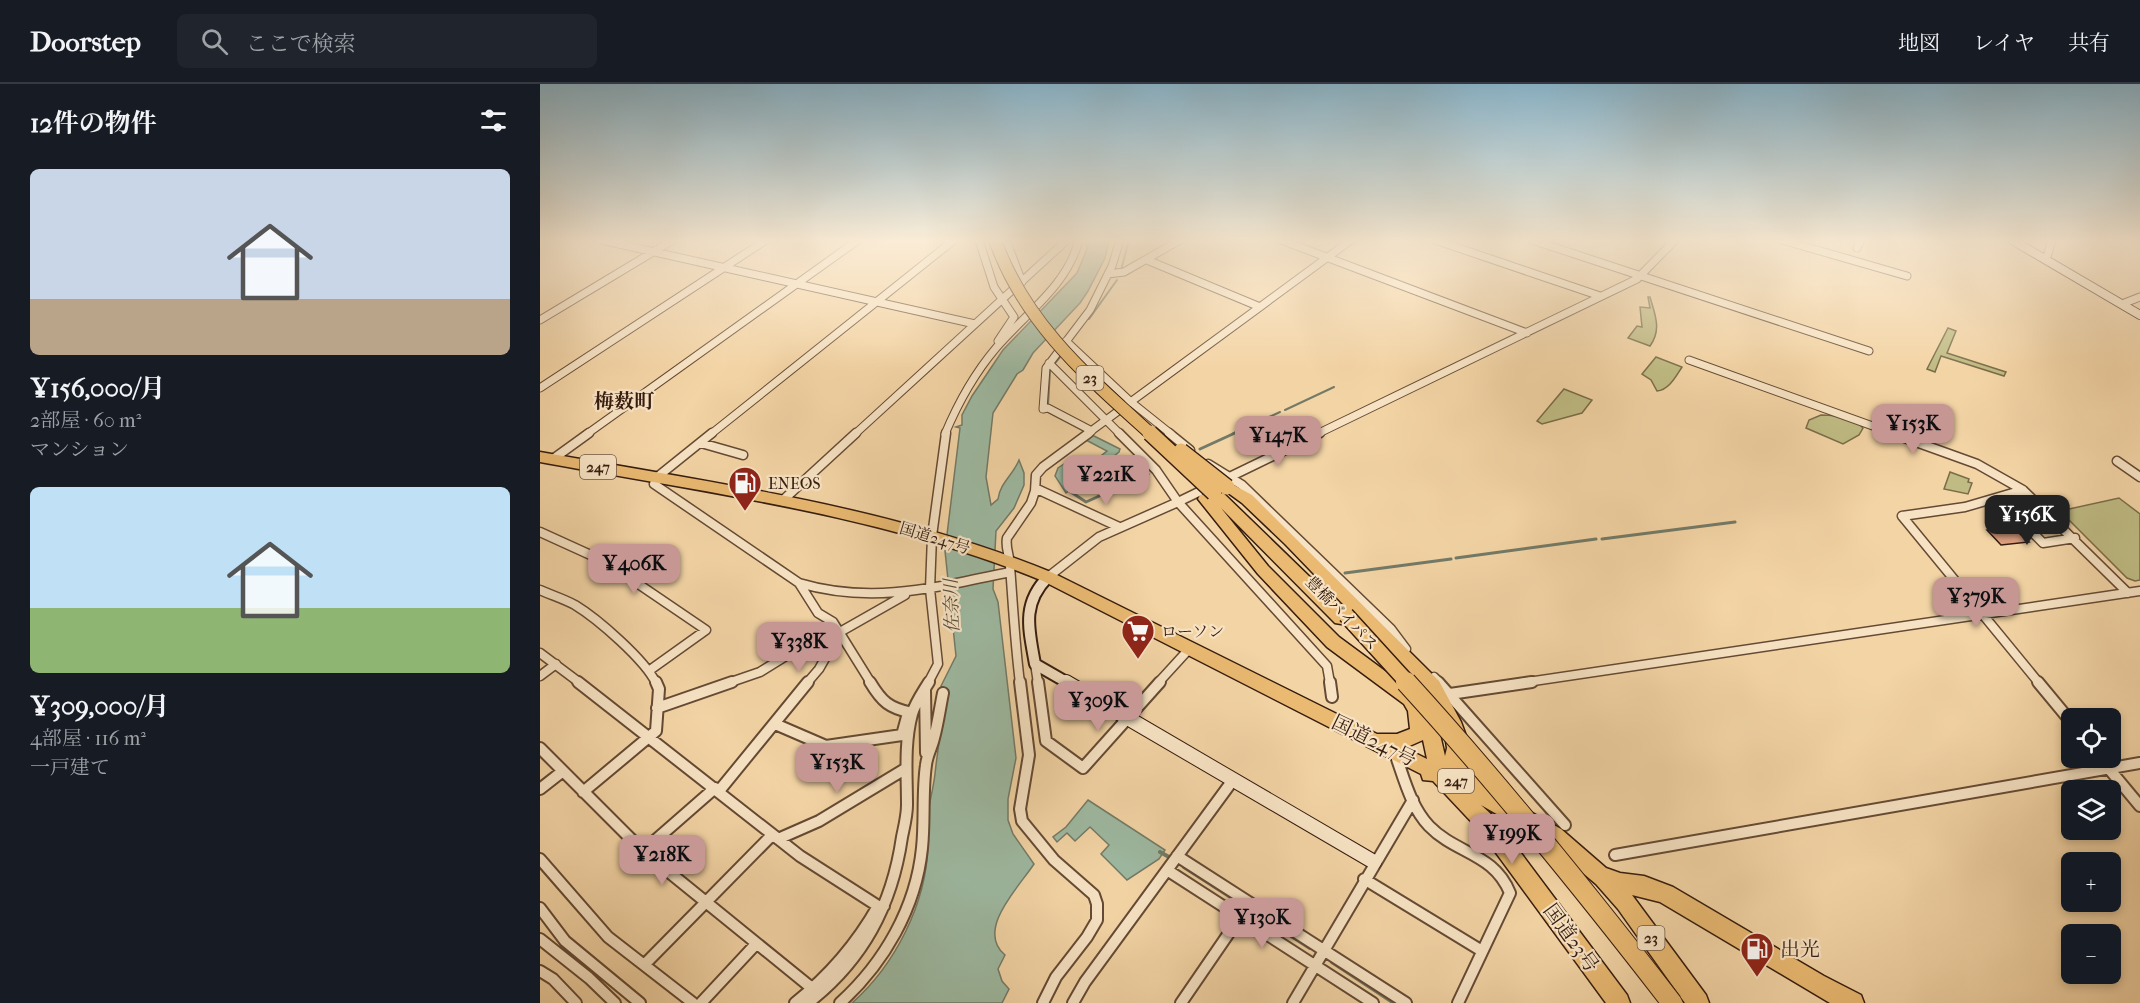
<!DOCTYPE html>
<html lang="ja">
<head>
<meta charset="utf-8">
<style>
  body { margin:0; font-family:"IM FELL French Canon","Noto Serif JP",serif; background:#20242c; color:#f1f3f6; height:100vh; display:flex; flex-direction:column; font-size:22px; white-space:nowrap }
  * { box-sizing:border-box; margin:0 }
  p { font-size:20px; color:#9ea1a6 }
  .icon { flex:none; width:33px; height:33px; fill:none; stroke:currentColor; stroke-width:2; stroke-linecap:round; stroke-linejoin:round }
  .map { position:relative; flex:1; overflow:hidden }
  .sheet { display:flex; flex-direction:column; background:#171b24; width:540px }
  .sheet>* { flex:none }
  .fabs { position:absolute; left:1521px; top:624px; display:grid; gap:12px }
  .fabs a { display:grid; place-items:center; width:60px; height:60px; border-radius:9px; background:#171b24; box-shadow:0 3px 9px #0003; font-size:30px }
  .price { position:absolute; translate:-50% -51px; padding:0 14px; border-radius:12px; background:#c59692; color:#111; font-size:20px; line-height:39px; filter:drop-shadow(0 2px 3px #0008) }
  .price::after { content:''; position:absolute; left:50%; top:36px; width:18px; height:14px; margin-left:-9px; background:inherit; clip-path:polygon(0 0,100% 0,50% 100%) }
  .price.active { background:#222; color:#fff }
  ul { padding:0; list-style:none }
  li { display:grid; align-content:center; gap:12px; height:318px; padding:0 30px }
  li span { display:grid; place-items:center; height:186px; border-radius:9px; color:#555 }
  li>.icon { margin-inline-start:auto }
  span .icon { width:108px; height:108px; fill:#fffc; stroke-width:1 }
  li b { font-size:26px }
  h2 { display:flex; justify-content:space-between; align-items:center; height:72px; padding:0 30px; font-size:26px }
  header { display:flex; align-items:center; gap:36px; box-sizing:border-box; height:84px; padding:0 30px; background:#171b24; border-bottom:2px solid #363941 }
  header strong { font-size:28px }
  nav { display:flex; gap:33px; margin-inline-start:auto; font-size:21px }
  .search { width:420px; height:54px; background:#20242c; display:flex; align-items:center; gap:15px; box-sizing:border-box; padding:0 21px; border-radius:9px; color:#9ea1a6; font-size:22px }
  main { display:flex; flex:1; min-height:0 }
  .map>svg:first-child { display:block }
  .green { fill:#bfbb83; stroke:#7a6c49; stroke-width:1.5 }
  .water { fill:#9db9a1; stroke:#737a67; stroke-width:1.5 }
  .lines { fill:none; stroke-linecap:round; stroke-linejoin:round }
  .stream-far2 { stroke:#737a67; stroke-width:2 }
  .stream-far1 { stroke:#737a67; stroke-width:3 }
  .stream { stroke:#737a67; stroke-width:4 }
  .building { fill:#dc9f7f; stroke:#351c0f; stroke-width:1.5 }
  .street-far2-casing { stroke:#644a34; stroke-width:9 }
  .street-far1-casing { stroke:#644a34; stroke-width:11 }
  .street-casing { stroke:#644a34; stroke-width:14 }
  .secondary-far2-casing { stroke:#351c0f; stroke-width:10 }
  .secondary-far1-casing { stroke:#351c0f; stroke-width:14 }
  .secondary-casing { stroke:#351c0f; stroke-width:16 }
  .highway-casing { stroke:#351c0f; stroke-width:3 }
  .street-far2 { stroke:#f7e3c4; stroke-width:7 }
  .street-far1 { stroke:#f7e3c4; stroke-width:8 }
  .street { stroke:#f7e3c4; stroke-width:10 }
  .secondary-far2 { stroke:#f7e3c4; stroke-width:8 }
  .secondary-far1 { stroke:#f7e3c4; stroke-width:10 }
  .secondary { stroke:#f7e3c4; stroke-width:14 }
  .highway { fill:#eaba72; fill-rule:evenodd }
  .highway-bridge-far2-casing { stroke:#351c0f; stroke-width:14; stroke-linecap:butt }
  .highway-bridge-far1-casing { stroke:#351c0f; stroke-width:18; stroke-linecap:butt }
  .highway-bridge-casing { stroke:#351c0f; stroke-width:22; stroke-linecap:butt }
  .highway-bridge-far2 { stroke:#eaba72; stroke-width:12 }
  .highway-bridge-far1 { stroke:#eaba72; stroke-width:15 }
  .highway-bridge { stroke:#eaba72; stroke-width:20 }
  .labels { text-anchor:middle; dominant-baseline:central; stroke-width:4.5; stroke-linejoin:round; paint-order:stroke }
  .shield { fill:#f7e3c4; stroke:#6f5845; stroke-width:1.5 }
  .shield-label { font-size:15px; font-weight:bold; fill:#351c0f }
  .poi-label { font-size:16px; fill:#351c0f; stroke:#f7e3c4; text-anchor:start }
  .street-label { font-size:16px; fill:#351c0f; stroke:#f7e3c4 }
  .water-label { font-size:18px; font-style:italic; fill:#544b3b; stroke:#f7e3c4 }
  .quarter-label { font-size:20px; font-weight:bold; fill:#351c0f; stroke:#f7e3c4 }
  .near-street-label { font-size:20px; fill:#351c0f; stroke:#f7e3c4 }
  .near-poi-label { font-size:20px; fill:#351c0f; stroke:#f7e3c4; text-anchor:start }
</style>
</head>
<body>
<header>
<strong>Doorstep</strong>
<div class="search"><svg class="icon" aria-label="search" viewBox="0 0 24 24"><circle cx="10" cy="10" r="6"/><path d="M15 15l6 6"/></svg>ここで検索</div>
<nav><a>地図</a><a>レイヤ</a><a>共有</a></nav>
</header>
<main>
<section class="sheet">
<h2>12件の物件<svg class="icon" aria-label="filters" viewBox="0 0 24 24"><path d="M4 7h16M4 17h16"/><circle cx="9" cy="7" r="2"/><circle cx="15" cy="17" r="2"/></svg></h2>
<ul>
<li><span style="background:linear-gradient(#c9d6e8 70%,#b9a48a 0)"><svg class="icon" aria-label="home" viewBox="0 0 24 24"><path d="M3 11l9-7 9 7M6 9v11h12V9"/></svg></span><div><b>¥156,000/月</b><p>2部屋 · 60 m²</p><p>マンション</p></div></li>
<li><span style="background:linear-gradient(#bfe0f5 65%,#8fb573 0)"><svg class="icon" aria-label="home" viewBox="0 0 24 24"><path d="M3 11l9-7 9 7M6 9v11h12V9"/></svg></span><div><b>¥309,000/月</b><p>4部屋 · 116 m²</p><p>一戸建て</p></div></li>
</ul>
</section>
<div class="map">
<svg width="1600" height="919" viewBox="0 0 1600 919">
  <rect width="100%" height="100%" fill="#f3d4a5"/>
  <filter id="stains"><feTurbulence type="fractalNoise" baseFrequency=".00333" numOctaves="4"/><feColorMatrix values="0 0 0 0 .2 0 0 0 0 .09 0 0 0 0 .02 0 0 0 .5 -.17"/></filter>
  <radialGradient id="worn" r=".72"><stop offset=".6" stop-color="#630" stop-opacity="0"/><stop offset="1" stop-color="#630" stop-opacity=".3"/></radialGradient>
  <path class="green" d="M1108 213H1110C1115 231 1122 245 1110 262L1088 254 1097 242 1102 243 1100 223 1110 224Z
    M1408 244 1416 247 1407 269 1466 288 1464 292 1401 272 1395 288 1387 285Z
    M1116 273 1142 283C1136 292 1129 306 1117 307L1111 296 1102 290Z
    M1024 305 1052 316 1042 329 1002 340 997 337Z
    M1281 331C1296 331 1313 333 1323 344L1319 351 1303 360 1266 344 1269 336Z
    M1410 388 1429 395 1428 398 1432 399 1428 410 1404 405Z
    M1579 414 1600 430V496L1595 497 1587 494 1520 427Z"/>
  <path class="water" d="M546 156H569L565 174 548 207 540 219 493 269 483 286 477 290 453 329 446 393 451 421 458 415C460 399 473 391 479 376L484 389V401L474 424 456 447 453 505 458 518 476 674 468 715V736L473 750 494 780C479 803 435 846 465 871L458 885 462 897 469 905 462 919H312C355 881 386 820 388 762 388 756 386 750 386 744 387 726 393 708 395 690 398 662 402 635 407 608L401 602 416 572 405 467 420 344 416 343 422 341V331L432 312 463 266 537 189 547 165Z
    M552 351 580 365 579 368 526 409 515 392 518 384 524 380 540 388 567 367 546 356Z
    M548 716 625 766 619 775 587 796 561 770 569 761 550 743 535 757 527 749 517 758 513 753 526 743Z"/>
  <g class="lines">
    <path class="stream-far2" d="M581 186 589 156
      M549 235 577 196
      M515 279 520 273
      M508 321 510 286
      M745 326 794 303
      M508 328 546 348
      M692 350 740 328"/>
    <path class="stream-far1" d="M660 365 695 349
      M528 406 546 418 608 390
      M1062 455 1195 438
      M916 474 1056 455
      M805 489 911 475"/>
    <path class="stream" d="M620 768 629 773
      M644 783 770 864
      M792 878 854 919"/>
  </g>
  <path class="building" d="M1472 443 1489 458 1461 461 1447 446Z"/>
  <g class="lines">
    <g class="street-far2-casing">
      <path id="street-far2" d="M61 156 435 240
        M439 156 454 203 474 233 458 257
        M466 156 482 198
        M741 156 987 249
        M895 156 1060 212
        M992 156 1329 267
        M1242 156 1367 192
        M1317 164 1321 156
        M607 176 720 223
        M1506 176 1512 156
        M568 190 584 188 640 156
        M1582 220 1600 213
        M0 236 133 156
        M526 257 591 318 631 350
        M1149 276 1355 350
        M509 279 580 350
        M0 304 226 156
        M552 347 508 324 503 325 506 284 550 226 572 182 580 156
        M47 350 318 156
        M171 350 414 156
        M315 350 527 156
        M405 350C418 319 434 290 456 264 486 229 527 202 539 156
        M547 350 811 156
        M777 350 1097 195 1135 156"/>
    </g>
    <g class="street-far1-casing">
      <path id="street-far1" d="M172 349 116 394 114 400 259 499C333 521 397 503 470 488
        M629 349 650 366
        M780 349 638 418 787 582 790 599
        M1351 349 1437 380 1483 406 1588 509
        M161 359 203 371
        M13 375 49 349
        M1577 377 1600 393
        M668 380 702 401 851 545 866 565
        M497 405 579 443
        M1459 414 1503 459 1535 454
        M242 417 316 349
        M1362 432 1499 599
        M1362 432 1425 423 1483 406
        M0 448 66 478 166 546 110 586
        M508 493 559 453 638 418 616 386 579 349
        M259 499 278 529 293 538 331 599
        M0 506C11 511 24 515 35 521 58 535 105 576 116 599
        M0 569 40 599
        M495 580 498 599
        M0 592 16 580
        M894 593 900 599
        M188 599 220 588 249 570 277 561 288 569
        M267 599 279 585 300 548 365 511
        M388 599 398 580 390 505 392 452 406 349
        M480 599C475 560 473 521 470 482 470 471 465 465 467 454L491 419 495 407 496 391 503 383 549 349
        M618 599 650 564
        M981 599 1600 507"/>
    </g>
    <g class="street-casing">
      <path id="street" d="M38 598 260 772 338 822H344
        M330 598C342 618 349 624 372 629
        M480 598 489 671 480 725 482 737 514 776 554 811 557 820V836L547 853 516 893 503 919
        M498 598 506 657 543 684 620 598
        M790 598 792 613
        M898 598 1025 741
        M1498 598 1532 639
        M385 605 386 669
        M910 610 992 598
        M117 624 192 598
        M235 640 286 662 362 651 368 629
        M0 664 103 767 273 905
        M1560 674 1600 722
        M857 675C865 698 872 724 889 742 916 770 954 769 970 809L918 919
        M0 705 23 687
        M179 707 268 598
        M43 708 116 647 119 605 116 598
        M238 755 279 737 365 685
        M103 767 175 704
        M1075 771 1600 679
        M637 772 866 919
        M0 775 68 853 153 919
        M627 786 833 919
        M824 795 942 867
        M0 824 25 857 100 919
        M0 855 49 894 75 919
        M105 880 232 751
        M0 887 13 895 36 919
        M161 919 216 860
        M255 919C290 891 316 861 338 822
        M268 919C323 876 352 822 362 753 364 743 367 732 367 721 367 691 364 660 372 630 375 619 383 608 389 598
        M300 919C344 879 376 824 382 764 385 736 382 708 386 681 387 671 392 663 394 654 398 639 400 624 403 609
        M533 919 545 898 693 696
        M641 919 700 833
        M753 919 873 716"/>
    </g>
    <g class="secondary-far2-casing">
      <path id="secondary-far2" d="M1472 156 1600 231"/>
    </g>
    <g class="secondary-far1-casing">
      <path id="secondary-far1" d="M508 493C481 520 489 546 495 580L528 599"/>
    </g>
    <g class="secondary-casing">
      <path id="secondary" d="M526 598 834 778"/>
    </g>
    <g class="highway-casing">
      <path id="highway" d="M0 368C173 399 350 422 513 489L837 650H857L870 645 868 627 864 620 787 563 718 490 658 415 660 411H668L669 405H679L807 529 809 534 807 539 801 540 795 539 681 424 728 482 799 553 876 610 898 642 905 672 907 664 903 638 887 607 745 460 702 419 680 403 682 400H692L712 411 899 597 921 638 929 660 934 687 947 704 1021 745 1066 784 1080 789 1104 792 1133 803 1284 892 1321 911 1324 919H1290L1120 818 1092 811 1166 911 1169 919H1145L1078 825 1056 800 1007 759 941 721 954 733 1087 911 1090 919H1066L940 747 893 697 883 696 881 690 503 497C343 431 169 409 0 378ZM883 656 887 675 865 664Z"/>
    </g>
    <use href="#street-far2" class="street-far2"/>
    <use href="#street-far1" class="street-far1"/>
    <use href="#street" class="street"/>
    <use href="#secondary-far2" class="secondary-far2"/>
    <use href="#secondary-far1" class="secondary-far1"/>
    <use href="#secondary" class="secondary"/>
    <use href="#highway" class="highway"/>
    <g class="highway-bridge-far2-casing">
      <path id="highway-bridge-far2" d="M455 156C485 240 547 292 611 350"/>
    </g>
    <g class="highway-bridge-far1-casing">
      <path id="highway-bridge-far1" d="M610 349 674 409
        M641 367 687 403
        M806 531 868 599"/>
    </g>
    <g class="highway-bridge-casing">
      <path id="highway-bridge" d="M866 598C960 701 1047 809 1132 919"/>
    </g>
    <use href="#highway-bridge-far2" class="highway-bridge-far2"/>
    <use href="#highway-bridge-far1" class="highway-bridge-far1"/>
    <use href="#highway-bridge" class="highway-bridge"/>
  </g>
  <linearGradient id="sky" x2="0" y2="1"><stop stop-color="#8ab6cc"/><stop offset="0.55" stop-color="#faecd6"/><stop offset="1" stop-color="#faecd6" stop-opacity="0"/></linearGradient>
  <rect width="1600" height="285" fill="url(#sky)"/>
  <defs>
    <g id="fuel-pin" transform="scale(1.725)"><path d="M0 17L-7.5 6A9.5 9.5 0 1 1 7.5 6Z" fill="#8f2418" stroke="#f7e3c4"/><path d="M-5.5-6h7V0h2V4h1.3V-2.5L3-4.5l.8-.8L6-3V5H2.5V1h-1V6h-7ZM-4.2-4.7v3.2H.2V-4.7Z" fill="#fff"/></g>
    <g id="supermarket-pin" transform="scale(1.725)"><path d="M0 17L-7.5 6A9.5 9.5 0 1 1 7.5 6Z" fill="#8f2418" stroke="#f7e3c4"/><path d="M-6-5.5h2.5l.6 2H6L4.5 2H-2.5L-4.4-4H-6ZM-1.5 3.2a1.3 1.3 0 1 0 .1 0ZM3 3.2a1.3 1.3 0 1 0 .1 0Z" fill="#fff"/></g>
  </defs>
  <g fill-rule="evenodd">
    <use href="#fuel-pin" x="205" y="399"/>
    <use href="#supermarket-pin" x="598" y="547"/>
    <use href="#fuel-pin" x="1217" y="865"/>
  </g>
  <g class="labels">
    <g class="shield">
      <rect x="536.5" y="282" width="27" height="24" rx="4.5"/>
      <rect x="40" y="371" width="36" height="24" rx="4.5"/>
      <rect x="898" y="685" width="36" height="24" rx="4.5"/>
      <rect x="1097.5" y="842" width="27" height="24" rx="4.5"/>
    </g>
    <g class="shield-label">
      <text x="550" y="294">23</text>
      <text x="58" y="383">247</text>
      <text x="916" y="697">247</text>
      <text x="1111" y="854">23</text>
    </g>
    <g class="poi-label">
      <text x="228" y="399">ENEOS</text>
      <text x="621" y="547">ローソン</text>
    </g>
    <g class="street-label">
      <text transform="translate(395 454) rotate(17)">国道247号</text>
      <text transform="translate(802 529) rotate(46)">豊橋バイパス</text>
    </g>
    <g class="water-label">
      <text transform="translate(412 522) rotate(-92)">佐奈川</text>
    </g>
    <g class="quarter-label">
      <text x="84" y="317">梅薮町</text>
    </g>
    <g class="near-street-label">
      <text transform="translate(834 657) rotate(26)">国道247号</text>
      <text transform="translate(1031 854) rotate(54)">国道23号</text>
    </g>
    <g class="near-poi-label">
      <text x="1240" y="865">出光</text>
    </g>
  </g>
  <rect width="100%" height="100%" filter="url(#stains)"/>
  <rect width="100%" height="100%" fill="url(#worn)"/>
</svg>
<div class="fabs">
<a><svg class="icon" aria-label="locate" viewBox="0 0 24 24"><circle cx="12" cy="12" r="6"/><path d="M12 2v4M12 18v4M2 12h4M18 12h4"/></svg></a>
<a><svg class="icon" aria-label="layers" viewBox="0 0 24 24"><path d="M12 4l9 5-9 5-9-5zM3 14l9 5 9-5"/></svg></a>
<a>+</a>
<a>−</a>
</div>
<b class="price" style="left:1373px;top:371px">¥153K</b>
<b class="price" style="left:738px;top:383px">¥147K</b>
<b class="price" style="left:566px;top:422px">¥221K</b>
<b class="price active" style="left:1487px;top:462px">¥156K</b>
<b class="price" style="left:94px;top:511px">¥406K</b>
<b class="price" style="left:1436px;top:544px">¥379K</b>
<b class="price" style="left:259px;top:589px">¥338K</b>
<b class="price" style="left:558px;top:648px">¥309K</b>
<b class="price" style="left:297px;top:710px">¥153K</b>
<b class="price" style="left:972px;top:781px">¥199K</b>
<b class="price" style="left:122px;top:802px">¥218K</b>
<b class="price" style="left:722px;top:865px">¥130K</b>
</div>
</main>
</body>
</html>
